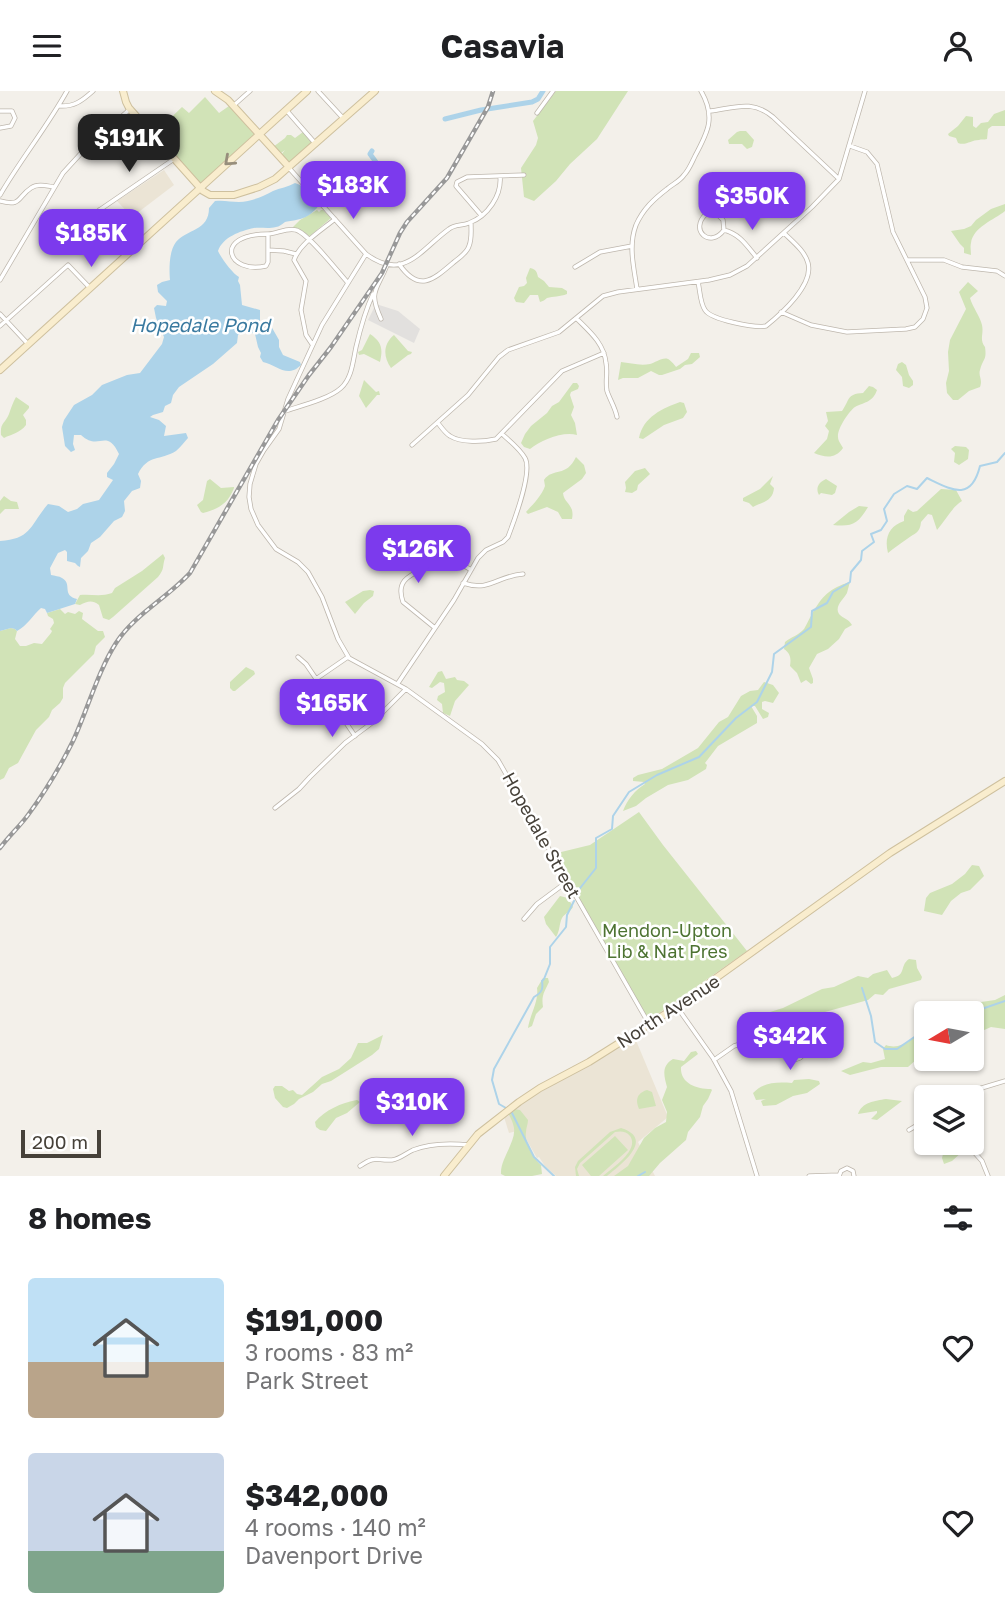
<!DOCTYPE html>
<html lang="en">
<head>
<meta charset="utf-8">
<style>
  body { margin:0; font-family:"Golos Text",sans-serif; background:#f2f2f2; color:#202124; height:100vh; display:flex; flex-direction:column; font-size:26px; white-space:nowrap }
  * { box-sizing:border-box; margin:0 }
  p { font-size:23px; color:#757577 }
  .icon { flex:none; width:38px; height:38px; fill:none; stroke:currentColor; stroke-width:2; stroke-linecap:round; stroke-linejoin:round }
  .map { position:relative; height:1085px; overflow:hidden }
  .drawer { display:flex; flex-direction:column; background:#fff; flex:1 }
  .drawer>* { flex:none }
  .needle { width:46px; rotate:260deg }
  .buttons { position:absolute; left:914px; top:910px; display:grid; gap:14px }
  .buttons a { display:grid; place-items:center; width:70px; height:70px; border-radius:7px; background:#fff; box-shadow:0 2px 5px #0004; font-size:35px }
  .scale { position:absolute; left:21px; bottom:18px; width:80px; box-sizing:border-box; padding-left:7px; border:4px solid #464139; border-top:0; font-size:19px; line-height:24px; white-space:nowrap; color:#464139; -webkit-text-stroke:5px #fff; paint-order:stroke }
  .price { position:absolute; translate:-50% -60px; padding:0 16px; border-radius:14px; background:#7c3aed; color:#fff; font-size:23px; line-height:46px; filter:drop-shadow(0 2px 4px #0008) }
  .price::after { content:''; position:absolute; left:50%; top:42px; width:21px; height:16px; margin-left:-10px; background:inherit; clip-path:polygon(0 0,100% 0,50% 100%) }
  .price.selected { background:#222; color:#fff }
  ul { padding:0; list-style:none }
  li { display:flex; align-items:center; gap:21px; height:175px; padding:0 28px }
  li span { display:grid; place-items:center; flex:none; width:196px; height:140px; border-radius:7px; color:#555 }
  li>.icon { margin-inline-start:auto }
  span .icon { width:84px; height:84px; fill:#fffc; stroke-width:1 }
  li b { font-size:30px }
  h2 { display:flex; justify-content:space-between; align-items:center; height:84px; padding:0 28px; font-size:30px }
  header { display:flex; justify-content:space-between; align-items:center; height:91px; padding:0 28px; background:#fff; font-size:32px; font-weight:700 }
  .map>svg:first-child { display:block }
  .education { fill:#ebe4d5 }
  .green { fill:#d1e3b7 }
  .parking { fill:#e2e0de }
  .water { fill:#add3e9 }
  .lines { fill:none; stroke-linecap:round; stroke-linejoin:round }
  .stream { stroke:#add3e9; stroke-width:2 }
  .river { stroke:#add3e9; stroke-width:5 }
  .street-casing { stroke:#beb7ad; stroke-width:5 }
  .secondary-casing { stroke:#cec09e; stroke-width:8 }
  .street { stroke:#fff; stroke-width:3.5 }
  .secondary { stroke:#f9edce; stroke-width:6 }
  .rail-casing { stroke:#989898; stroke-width:4.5 }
  .rail { stroke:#fff; stroke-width:2; stroke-dasharray:5; stroke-linecap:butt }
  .oneway { stroke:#978e7c }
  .labels { text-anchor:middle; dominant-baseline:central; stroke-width:5; stroke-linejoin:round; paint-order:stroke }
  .street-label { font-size:18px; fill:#464139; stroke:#fff }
  .park-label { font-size:18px; fill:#4d7332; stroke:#fff }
  .water-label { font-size:19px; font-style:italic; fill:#3a7aa0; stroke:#fff }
</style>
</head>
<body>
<header><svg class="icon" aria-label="menu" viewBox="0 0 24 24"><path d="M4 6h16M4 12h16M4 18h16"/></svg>Casavia<svg class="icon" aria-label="person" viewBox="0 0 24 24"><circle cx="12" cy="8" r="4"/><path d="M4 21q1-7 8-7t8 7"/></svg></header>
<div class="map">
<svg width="1005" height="1085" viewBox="0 0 1005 1085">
  <rect width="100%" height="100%" fill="#f3f0ea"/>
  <path class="education" d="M164 79 174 94 132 126 117 110Z
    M635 947 668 1026 638 1051 655 1085H556L545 1075 539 1066 537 1067 521 1039 509 1042 504 1026 532 1006Z"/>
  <path class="green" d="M556 0H628L597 48 570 73 556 90 534 110 524 106 521 77 536 54 538 47 533 30Z
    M205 6 219 22 229 15 255 44 200 94 154 43 182 16 189 22Z
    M1005 19V35H992L988 38 987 48C984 49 981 48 979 49 971 49 966 55 958 52L956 47 949 45 948 43 958 35 966 25 973 26V35L976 37 981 32 988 31 994 23Z
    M740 40H746L754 49 752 56 747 58 742 53H729L728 49 737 41Z
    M303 41 312 52 289 72 281 64 285 59 280 63 273 56 285 47 287 44H291L295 47Z
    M1005 113V120C994 129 973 136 971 152 970 156 971 160 971 164L964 162V157L960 153 951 140 964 138 971 135 976 129 991 118Z
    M317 119 319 121 321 119H323L331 127 310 145 292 137 300 129Z
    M530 177C536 178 537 181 538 186L544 190 549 196 562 197 567 200V203C560 206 553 205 547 207 545 209 543 210 540 211L538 204H530L524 212 516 211 514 207 519 196 524 195 527 192 526 187Z
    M968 191 978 200 970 207C973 217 980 225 982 234 984 243 979 248 985 256 987 270 983 267 980 279 978 285 983 288 980 296L969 300 958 309H953L947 302 946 292 949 280 948 261 950 249 966 218 959 201Z
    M370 243C382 251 383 258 380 271L364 263 359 264 358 261 362 259Z
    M394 244 408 260 412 261 411 263 408 264 391 277C383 266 383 253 394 244Z
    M691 262H699L700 266 692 273 685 274 680 278 662 284H659L651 280 638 287H623L618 289 621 271C630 272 640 275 650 273 655 272 662 266 668 268 669 268 675 274 676 276L688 268Z
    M902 271 906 274 909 284 913 290V294L909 297 903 295 902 286 896 279 898 273Z
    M364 289 376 301 379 300 380 304H377L366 317 359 305Z
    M573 292H577L579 295 578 298 571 301 570 304 574 316 571 324 575 332 577 344C563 340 541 349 530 358L524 356 521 352 525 343 531 335 547 322 552 315 559 311Z
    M869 295 873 296 877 299C873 311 865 311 855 316 849 320 837 338 838 346 838 350 841 353 843 357 835 368 826 367 814 362L827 348 829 340 825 335 828 330 826 321 842 320C850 309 846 303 863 302Z
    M16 306 29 315V317L23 324 26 329V334C20 342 12 343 4 347L1 344C0 331 5 333 9 323 11 317 13 311 16 306Z
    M680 311 684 312 687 321 683 327 664 334 643 348 639 347C643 326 663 317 680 311Z
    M955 355 966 356 969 359 968 368 959 374 954 371 955 362 951 358Z
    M576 366 584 374 586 382 582 388 563 402C564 413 575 413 572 428H562L558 421 547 416 528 423 526 421C533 413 541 406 545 395L544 389C553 376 566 387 576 366Z
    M645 377 650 383 638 394 637 399 632 402 625 401 626 397 625 391 635 380Z
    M773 385 770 393 774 397C773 410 763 411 753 416L749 412 743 410V407L760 398Z
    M210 388 221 397 234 396V397C228 413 218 418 203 422L201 421 197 414 203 409 207 390Z
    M826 388 837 395 835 402 832 404 821 402 819 404C815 397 819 391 826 388Z
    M941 398 956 399 962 410C952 416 945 430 937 439L932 424 928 423 921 431C920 442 915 442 907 448 901 452 894 457 888 462 884 447 889 435 904 430V425L908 418 913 421 917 420Z
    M4 405 11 410 17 411 19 418H5L0 423V410Z
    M859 415 868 416C858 433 852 436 833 434L849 421Z
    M163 463 165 467C162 476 165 477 158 486L113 526 109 529 103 527 99 514C92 509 88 510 80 514L75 513 80 504C92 503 101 506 112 502L115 497 142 480Z
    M850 491C849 494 848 498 847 502 844 508 834 515 839 523 843 528 848 527 852 534L845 538 839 548 828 558 817 563 809 577 813 588V592L811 593 806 589 801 592 797 582 790 575C791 568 791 563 784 558L785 551C791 546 799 544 804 538 807 533 809 528 812 523 822 505 830 497 850 491Z
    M370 499 374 500 373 505 364 512 355 523 345 511 363 500Z
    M60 518 65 523 68 521 75 523 79 520 83 522 82 528 98 540H103L105 546 96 555 94 563 65 592 63 597V607L60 612 52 619 49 626 36 639 18 672 9 677 4 687 0 689V540L11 537 15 538 17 540 15 548 20 555H26L34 552 42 553 51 542 52 540 50 538 54 532 53 528 48 525 47 522Z
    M246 576 254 580 255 583 235 600H233L230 597V591Z
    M442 580 446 588 455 586 457 589 464 590 469 594 455 610 450 625 443 622 442 613 437 609 438 605 445 601 444 592 440 591 432 597 429 596 438 581Z
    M764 591 773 594 779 602 773 612 765 610 762 611V618L769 622 768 626 763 628 755 615H751L757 625V632L718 655 705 672 707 674 706 678 688 689 668 694 646 707 636 715 623 720C627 709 635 699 645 693L644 691 633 690V687L638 684 662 678 698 657 719 631 728 626 741 605 750 600 758 599Z
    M639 721 663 754 747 860 652 927 646 926 553 763 590 754Z
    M972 774 979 775 984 785 970 799 961 802 951 810 942 824 924 820 926 807 930 802 952 793 965 783Z
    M560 805 568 807 573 816C570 821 565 822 562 827 559 833 560 840 556 846L546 833 544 826Z
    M909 868 916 869 917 877 922 886 921 889 889 898 883 904 875 903 868 909 825 921 810 927 785 924 772 930 769 926 770 921 783 917 822 898 834 896 858 885 868 887 873 883 887 879 892 887C907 884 899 875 909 868Z
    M543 887H548L549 891C545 900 541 904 543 916L536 923 532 935 528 937C530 923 539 911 537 897Z
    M1005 904V938L991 936 971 945V922H953L981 911 995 909Z
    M926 936V967L917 968 908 976H881L850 984 841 980 863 971 871 972 885 968 883 958 886 954C901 960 915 946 926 936Z
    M383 944 379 958 372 964 331 990 322 993 313 1001 299 1008 294 1013 287 1017 283 1016 275 1007 273 998 275 995H282L289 1000 293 999 297 1003 302 1004 322 986 339 978 351 967 358 952H367Z
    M696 960 698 963 681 976C680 992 696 998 711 998L712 999 708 1008 703 1015 700 1026 688 1041 686 1049 660 1072 649 1085H614L628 1075 644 1047 655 1037 666 1031 667 1021 662 1009 667 996C664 985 661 975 673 968L684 970 691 961Z
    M809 988 819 990 820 993 807 1002 793 1005 776 1014 763 1015 761 1010 766 1008 756 1009 753 1002C763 991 777 991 792 992L794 989Z
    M647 999 652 1001 656 1015 639 1018C635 1009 637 1002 647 999Z
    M886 1008 902 1010 877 1029 871 1028 877 1022V1020L858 1023C862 1011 875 1010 886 1008Z
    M357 1009 360 1011 347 1022 336 1027 326 1040 320 1039 316 1036 315 1031C325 1019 341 1012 357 1009Z
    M513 1018 520 1019 528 1029C528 1033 526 1037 526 1041 524 1051 534 1069 541 1074L542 1083 532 1085H505L501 1083C500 1066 519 1049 513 1033 512 1029 510 1026 508 1022Z
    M621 1037C656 1048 620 1074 607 1085H603C612 1077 640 1059 630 1045 626 1040 621 1040 615 1041L580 1072 577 1078 579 1085H576L575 1076 578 1070 610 1041Z
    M615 1045 628 1059 599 1085H591L582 1074Z
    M957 1052 961 1056 963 1060 952 1070 944 1073 942 1067 943 1063 949 1060 954 1053Z"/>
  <path class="parking" d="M376 213 398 220 420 238 414 252 368 229Z"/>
  <path class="water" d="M295 92 300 94 312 106 316 104 322 111C314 120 311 126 296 129 294 130 287 130 285 131 282 133 279 136 276 136 268 138 261 136 254 137 240 140 223 146 218 160 221 167 233 183 239 186L238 190 240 194 242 214 260 219V232L271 235 279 249V256L283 264 300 271 301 274C287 288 277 274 263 271L260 266 261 262 258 256 255 243 247 240 238 244 237 252 213 273 179 296 173 304 171 312 165 315 163 321 153 324 150 326 159 329 166 335 164 345 186 342 188 347C184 351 181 356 176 360 160 370 148 363 138 383L141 390 140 397 132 400 124 410 125 420 122 426 114 430 100 446 91 452 88 460 81 467 80 476 78 475 75 472 67 470V461L65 459 58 462 50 477 51 484C55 485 59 485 62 487 73 493 61 504 77 508L75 513 47 522 45 518 41 517C33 524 27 535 17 540L15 538 11 537 0 540V450C32 448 30 434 48 413L59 415 68 421 77 418 83 413 99 409 113 389 107 386V382L114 373 119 363C106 336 99 361 81 344H74L73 353 75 359 71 361 65 355 62 336 64 329 74 314 92 304 102 294 127 284 140 282 162 253 164 246 156 227 154 217 157 214 166 215 167 210 158 201 157 194 162 191 170 189C169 178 169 160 176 151 187 138 209 140 209 117L215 110C224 109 231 111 239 111 252 110 262 106 273 100 280 97 288 96 295 92Z"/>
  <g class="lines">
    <path class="stream" d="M577 801 596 777V747L612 738 613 725 629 701 657 684 699 666 736 627 757 611 772 581 774 563 811 536 812 520 827 512 833 501 850 491 851 481 861 469 862 460 874 451 871 443 881 439 887 430 884 418 894 403 907 395 917 398 927 387C952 399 971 411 980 375L997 371 1005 362
      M862 897 871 925 875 951 885 958H897L926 938
      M970 922 1005 910
      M506 1017 499 1013 492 989 494 978 534 906C543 901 543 897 542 890L544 888 550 873V856L566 836 567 824 574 810
      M511 1020 534 1066 554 1085
      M638 1085 645 1081"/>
    <path class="river" d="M445 28 481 19 532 11 538 8 543 0
      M372 60 370 63 381 78
      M315 111C326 101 330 93 342 106"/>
    <g class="street-casing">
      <path id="street" d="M318 0 342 26
        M59 15C74 16 82 10 93 0
        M233 15 250 0
        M0 20H12L15 27 11 35 0 37
        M287 20 314 51
        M710 20C734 17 752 8 773 26L839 88
        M537 22 553 0
        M289 77 366 163C404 191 420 159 449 138 455 133 462 135 469 132 488 125 502 104 500 85
        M0 104C21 68 47 36 67 0
        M0 110C22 116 17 106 31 97 38 92 47 95 54 96
        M99 119 133 157
        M481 124 456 95 457 91 467 86 524 84
        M724 139 723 129 716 122 706 123C689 139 710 158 724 139 740 143 747 155 757 167
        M268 143C212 143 228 184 266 175L268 171V143C277 143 287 136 296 139 308 142 338 181 348 192
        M72 149 77 136 82 131 174 68
        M268 159 284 160 296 163
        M366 163 322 234 288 308 279 338 264 359 256 373 250 393 249 406 251 418 258 434 276 458 298 471 308 481 322 506 338 548 349 567 406 598 482 653 498 669 649 933
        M907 169H944L962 176 997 180 1005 185
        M399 173C419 202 433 189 454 171 459 167 467 162 469 155 472 148 471 140 471 133
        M575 176 600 161 632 155
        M0 189 63 82 85 58 130 18
        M698 191C700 199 700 212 705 219 711 229 755 237 766 235 781 223 814 194 808 172 805 160 792 150 784 142
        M637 198C634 177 628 155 636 134 643 118 654 108 667 98 673 93 680 90 684 84 689 79 692 71 695 65 708 41 716 26 701 0
        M781 221 811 234 847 241 906 238 915 236 923 228 927 217 925 206 893 141 877 73 867 61 850 55
        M0 223 28 253
        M576 227C589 240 604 252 606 272 608 281 605 291 607 300 610 309 615 316 617 326
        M381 228C368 199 377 200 387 174
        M0 235 68 174 90 197
        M312 253 306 244 301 219 306 190 294 169C300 152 322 139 335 128
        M285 320C300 315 329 308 341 297 352 287 353 270 356 256 360 239 365 220 373 203
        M438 332C441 336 445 342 450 345 461 352 483 351 496 348L562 280 604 262
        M412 354 468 304 499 266 508 259 559 241 603 205 618 201 709 189 730 184 747 175 812 116 839 88 865 0
        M463 492C491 501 496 485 523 483
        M435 537 403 511C395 488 411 484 429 475 433 473 439 469 444 468 453 467 463 474 471 479
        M298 566 306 573 355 645
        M316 588 348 566
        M398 592 454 509 478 467 486 459 503 451 508 446C514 430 533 381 525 367 520 358 510 350 502 343
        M275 717 299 698 310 686 345 652 373 631 406 598
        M524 828 537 813 568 790
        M677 916 713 967 731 1000 757 1085
        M714 969 734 955 747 951 788 961 789 965 794 969 800 967 802 965V959L797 955 792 956 788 961
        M963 1006 975 999 1005 990
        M909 1039 926 1029
        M966 1052 982 1070 988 1085
        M360 1075C376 1064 376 1070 392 1069 400 1068 406 1062 413 1059 431 1052 450 1052 469 1054
        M809 1085 839 1084
        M839 1085 841 1080 847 1077 853 1080 854 1085"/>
    </g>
    <g class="secondary-casing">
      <path id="secondary" d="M123 0 126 11 129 17 203 100 210 104H234L259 96 275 88 375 0
        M215 0 228 9 289 76
        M0 279 307 0
        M444 1085 478 1043 519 1011 540 997 589 971 670 920 890 762 1005 690"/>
    </g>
    <use href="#street" class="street"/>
    <use href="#secondary" class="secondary"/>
    <g class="rail-casing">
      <path id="rail" d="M0 757C9 745 20 735 28 724 45 701 60 676 73 650 87 620 98 580 116 552 134 524 167 507 190 482L278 329 309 284 331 256 382 182 400 142 407 131 447 87 488 16 493 0"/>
    </g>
    <use href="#rail" class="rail"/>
  </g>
  <defs><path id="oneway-chevron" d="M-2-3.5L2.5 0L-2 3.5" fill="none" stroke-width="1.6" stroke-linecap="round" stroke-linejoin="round" transform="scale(1.75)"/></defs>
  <use class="oneway" href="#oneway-chevron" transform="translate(229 70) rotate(138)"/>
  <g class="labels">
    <g class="street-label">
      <text transform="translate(542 744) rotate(61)">Hopedale Street</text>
      <text transform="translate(668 920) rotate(-33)">North Avenue</text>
    </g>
    <g class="park-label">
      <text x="667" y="839">Mendon-Upton<tspan x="667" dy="21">Lib &amp; Nat Pres</tspan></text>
    </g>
    <g class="water-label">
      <text x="200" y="233">Hopedale Pond</text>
    </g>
  </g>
</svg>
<div class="buttons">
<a><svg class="needle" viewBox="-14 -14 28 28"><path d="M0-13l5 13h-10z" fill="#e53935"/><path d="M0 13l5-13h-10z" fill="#757577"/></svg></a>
<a><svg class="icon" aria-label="layers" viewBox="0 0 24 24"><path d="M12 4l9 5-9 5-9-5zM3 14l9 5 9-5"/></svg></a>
</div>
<div class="scale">200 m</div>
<b class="price selected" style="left:129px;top:83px">$191K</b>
<b class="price" style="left:353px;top:130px">$183K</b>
<b class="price" style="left:752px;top:141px">$350K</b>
<b class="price" style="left:91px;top:178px">$185K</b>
<b class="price" style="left:418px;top:494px">$126K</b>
<b class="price" style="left:332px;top:648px">$165K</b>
<b class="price" style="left:790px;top:981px">$342K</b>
<b class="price" style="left:412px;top:1047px">$310K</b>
</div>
<section class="drawer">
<h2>8 homes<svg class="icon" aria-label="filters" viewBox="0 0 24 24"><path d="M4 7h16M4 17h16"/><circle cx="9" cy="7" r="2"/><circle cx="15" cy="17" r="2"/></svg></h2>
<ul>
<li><span style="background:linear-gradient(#bfe0f5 60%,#b9a48a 0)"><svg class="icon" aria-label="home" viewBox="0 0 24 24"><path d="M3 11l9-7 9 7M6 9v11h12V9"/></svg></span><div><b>$191,000</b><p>3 rooms · 83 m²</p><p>Park Street</p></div><svg class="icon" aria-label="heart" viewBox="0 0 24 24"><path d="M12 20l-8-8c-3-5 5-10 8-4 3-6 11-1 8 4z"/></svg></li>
<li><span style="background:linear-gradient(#c9d6e8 70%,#7fa58c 0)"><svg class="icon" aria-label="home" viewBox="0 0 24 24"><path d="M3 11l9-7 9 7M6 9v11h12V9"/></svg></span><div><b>$342,000</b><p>4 rooms · 140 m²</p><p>Davenport Drive</p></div><svg class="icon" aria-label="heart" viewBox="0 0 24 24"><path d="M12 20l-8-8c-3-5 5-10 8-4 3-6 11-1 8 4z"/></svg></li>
</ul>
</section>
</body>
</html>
